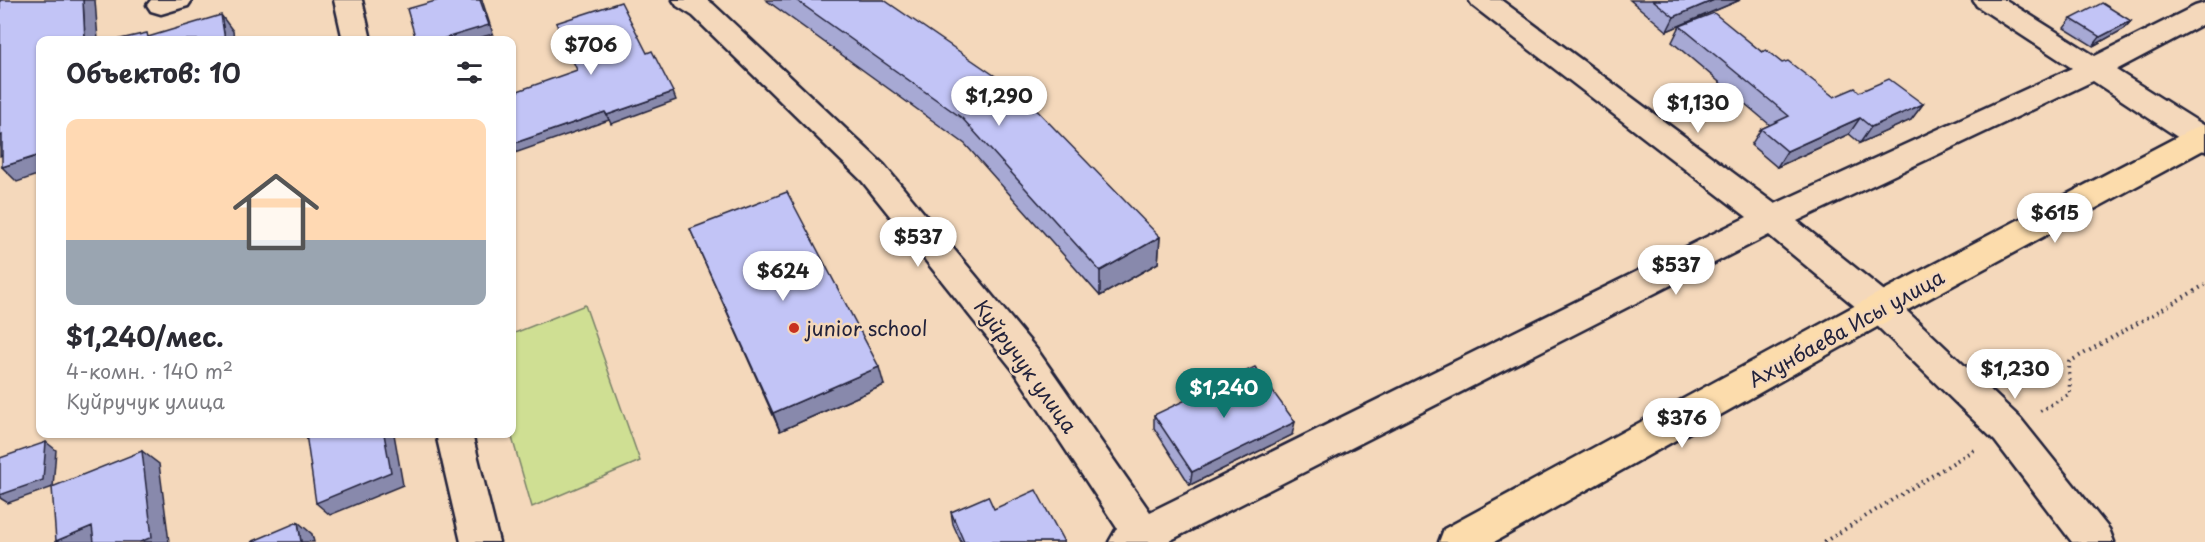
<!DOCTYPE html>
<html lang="ru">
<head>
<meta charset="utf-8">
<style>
  body { margin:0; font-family:"Playpen Sans",sans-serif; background:#f7f7f7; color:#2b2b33; height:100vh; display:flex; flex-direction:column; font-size:22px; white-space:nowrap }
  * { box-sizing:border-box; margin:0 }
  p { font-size:20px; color:#7c7c81 }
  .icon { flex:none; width:33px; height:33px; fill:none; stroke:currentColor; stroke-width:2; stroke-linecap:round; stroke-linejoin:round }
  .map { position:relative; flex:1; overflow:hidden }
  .panel { position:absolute; left:36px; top:36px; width:480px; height:402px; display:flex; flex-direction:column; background:#fff; border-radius:12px; box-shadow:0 2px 4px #0004 }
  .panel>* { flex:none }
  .price { position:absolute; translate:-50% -51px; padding:0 14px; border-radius:21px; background:#fff; color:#222; font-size:20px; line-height:39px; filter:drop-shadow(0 2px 3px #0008) }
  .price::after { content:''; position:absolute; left:50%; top:36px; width:18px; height:14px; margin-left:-9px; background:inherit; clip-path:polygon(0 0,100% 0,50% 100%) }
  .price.selected { background:#0f766e; color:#fff }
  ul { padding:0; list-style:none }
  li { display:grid; align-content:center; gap:12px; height:318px; padding:0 30px }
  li+li { border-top:2px solid #e1e1e2 }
  li span { display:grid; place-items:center; height:186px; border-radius:12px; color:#555 }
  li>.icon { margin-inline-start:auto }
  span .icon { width:108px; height:108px; fill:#fffc; stroke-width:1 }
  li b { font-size:26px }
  h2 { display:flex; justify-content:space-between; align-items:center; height:72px; padding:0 30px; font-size:26px }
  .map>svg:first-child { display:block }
  .green { fill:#cfdf93; stroke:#788067; stroke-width:1.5 }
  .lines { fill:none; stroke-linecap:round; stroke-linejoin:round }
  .minor-casing { stroke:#22223b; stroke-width:5 }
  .major-casing { stroke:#22223b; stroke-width:5 }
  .path { stroke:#22223b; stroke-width:4; stroke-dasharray:1.5 4.5; stroke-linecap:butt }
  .minor { fill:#f4d8bb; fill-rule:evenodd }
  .major { fill:#fcdcac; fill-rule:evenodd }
  .wall { fill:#a7a9d4; stroke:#22223b; stroke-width:1.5 }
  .shaded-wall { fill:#8889ac; stroke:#22223b; stroke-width:1.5 }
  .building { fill:#c2c4f6; stroke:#22223b; stroke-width:1.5 }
  .poi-dot { fill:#c8321e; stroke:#f4d8bb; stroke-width:2 }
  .labels { text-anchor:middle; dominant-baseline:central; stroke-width:5; stroke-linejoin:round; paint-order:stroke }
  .poi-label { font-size:20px; fill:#22223b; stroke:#f4d8bb; text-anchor:start }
  .street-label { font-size:20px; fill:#22223b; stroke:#f4d8bb }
</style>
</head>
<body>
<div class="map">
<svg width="2205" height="542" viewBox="0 0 2205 542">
  <rect width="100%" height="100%" fill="#f4d8bb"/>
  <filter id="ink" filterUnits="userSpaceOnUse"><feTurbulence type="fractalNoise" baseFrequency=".0167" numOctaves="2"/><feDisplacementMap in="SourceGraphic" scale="12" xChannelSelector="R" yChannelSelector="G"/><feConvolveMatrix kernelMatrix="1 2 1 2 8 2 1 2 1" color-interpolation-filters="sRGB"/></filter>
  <g filter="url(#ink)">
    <path class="green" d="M585 305 640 461 532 507 511 434 512 334Z"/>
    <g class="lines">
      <g class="minor-casing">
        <path id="minor" d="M151 0H192L188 6 161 14 151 11 147 5Z
          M334 0H362L371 40H343Z
          M673 0H707L713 4 884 165 1038 351 1150 512 1747 217 1473 6 1469 0H1501L1775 204 2072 68 1977 6 1973 0H2006L2095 56 2195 6 2205 3V23L2116 70 2205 126V151L2194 148 2093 81 1797 221 1893 298 2021 419 2109 529 2114 542H2072L1995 441 1869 318 1769 235 1167 542H1109L1117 528 1014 371 862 181 693 16 677 6Z
          M436 434H472L499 542H461Z"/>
      </g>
      <g class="major-casing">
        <path id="major" d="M2205 125V149L1893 318 1494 542H1439L1444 529 1869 298 2194 128Z"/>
      </g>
      <path class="path" d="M2040 411 2070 394 2069 362 2205 285
        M1824 542 1977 448"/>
      <use href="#minor" class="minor"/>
      <use href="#major" class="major"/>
    </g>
    <path class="wall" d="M766 0H884L1160 237 1158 263 1100 296 965 144Z
      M1630 0H1740L1667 31Z
      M2071 19 2131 21 2124 29 2093 46 2064 28Z
      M1680 26 1762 52 1782 63 1834 97 1859 92 1923 104 1911 120 1860 143 1849 134 1777 167 1751 145 1761 129 1770 125 1672 42Z
      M690 229 884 385 780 431Z
      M1154 415 1292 435 1190 485 1154 428Z
      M951 512 1064 542H961L953 524Z"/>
    <path class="shaded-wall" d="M83 0H95L98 40H85Z
      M480 0H482L493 34 471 40H439Z
      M1714 0H1740L1667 31 1674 17Z
      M221 15 233 31 234 40H225Z
      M2131 21 2124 29 2093 46 2100 37Z
      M673 92 676 100 611 124 607 115Z
      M1923 104 1911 120 1860 143 1871 127Z
      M605 112 609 120 512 154V144Z
      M1860 118 1849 134 1777 167 1787 151Z
      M2 135 17 150 0 156V136Z
      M40 155V174L17 182 2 167Z
      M1160 237 1158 263 1100 296V271Z
      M879 367 884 385 780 431 773 413Z
      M1295 422 1292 435 1190 485 1192 472Z
      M384 434H394L403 485 330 515 316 503Z
      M46 442 56 450 53 487 8 503 0 498V495Z
      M142 451 159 464 169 542H140Z
      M298 522 312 534 314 542H301Z
      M92 526 102 542H57L56 541Z"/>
    <path class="building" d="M0 0H83L85 40H40V155L2 167V135L0 136Z
      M439 0H480L489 25 439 40H416L407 9Z
      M796 0H884L1020 93 1160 237 1100 271 962 118Z
      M1653 0H1714L1674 17Z
      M621 2 647 53 652 51 673 92 607 115 605 112 512 144V93L577 70 556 23Z
      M2102 3 2131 21 2100 37 2071 19Z
      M1714 13 1762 52 1766 50 1782 63 1788 61 1834 97 1855 88 1859 92 1889 79 1923 104 1871 127 1860 118 1787 151 1761 129 1789 116 1680 26Z
      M221 15 225 40H116L147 33 148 37Z
      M787 192 879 367 773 413 690 229Z
      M1255 367 1295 422 1192 472 1154 415Z
      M306 434H384L391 472 316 503Z
      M46 442 43 480 0 495V458Z
      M142 451 152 537 140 542H94L92 526 56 541 52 487Z
      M1036 490 1064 542H964L951 512 988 496 994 509Z
      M298 522 301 542H251Z"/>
  </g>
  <circle class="poi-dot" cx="794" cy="328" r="6"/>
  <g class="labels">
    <g class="poi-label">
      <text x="806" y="328">junior school</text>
    </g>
    <g class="street-label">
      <text transform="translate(1846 328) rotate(-29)">Ахунбаева Исы улица</text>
      <text transform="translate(1026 366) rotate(54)">Куйручук улица</text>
    </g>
  </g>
</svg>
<b class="price" style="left:591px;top:76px">$706</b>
<b class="price" style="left:999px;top:127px">$1,290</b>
<b class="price" style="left:1698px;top:134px">$1,130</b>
<b class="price" style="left:2055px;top:244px">$615</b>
<b class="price" style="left:918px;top:268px">$537</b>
<b class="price" style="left:1676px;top:296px">$537</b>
<b class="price" style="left:783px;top:302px">$624</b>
<b class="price" style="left:2015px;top:400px">$1,230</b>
<b class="price selected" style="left:1224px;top:419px">$1,240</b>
<b class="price" style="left:1682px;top:449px">$376</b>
<section class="panel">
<h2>Объектов: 10<svg class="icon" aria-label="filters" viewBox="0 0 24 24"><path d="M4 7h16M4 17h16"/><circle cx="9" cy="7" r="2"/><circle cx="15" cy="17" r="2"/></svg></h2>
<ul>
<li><span style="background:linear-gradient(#ffd9b3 65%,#9aa5b1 0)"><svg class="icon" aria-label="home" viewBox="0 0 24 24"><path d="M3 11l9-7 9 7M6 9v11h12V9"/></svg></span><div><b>$1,240/мес.</b><p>4-комн. · 140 m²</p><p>Куйручук улица</p></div></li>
</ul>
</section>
</div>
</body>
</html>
